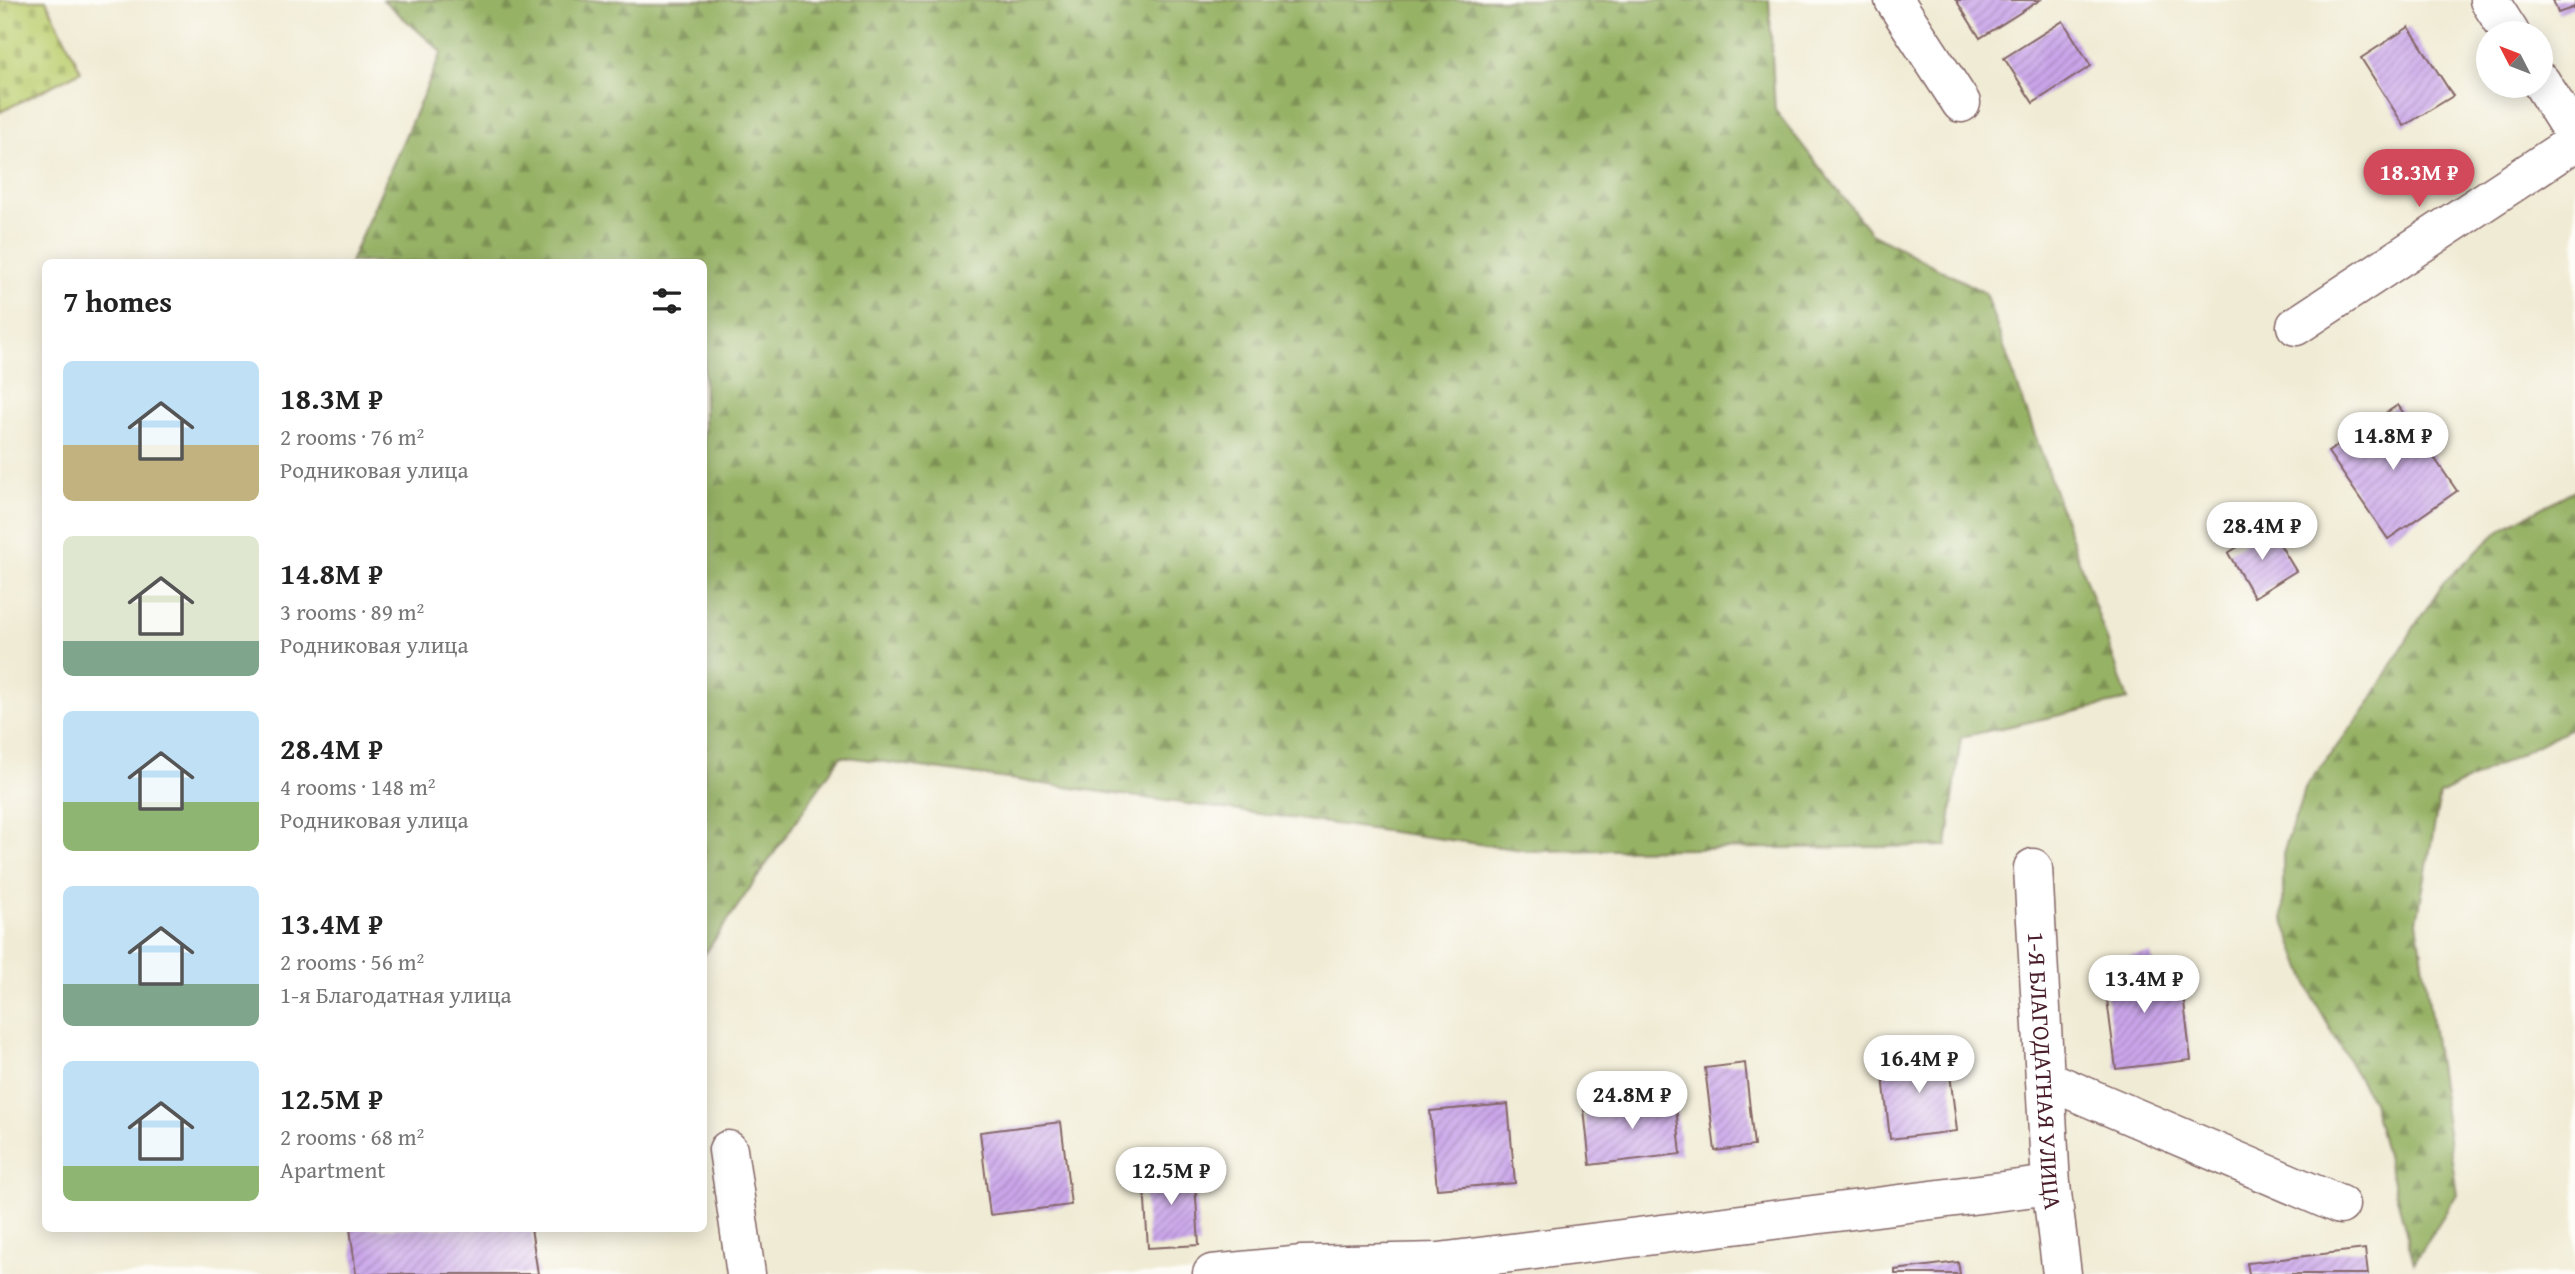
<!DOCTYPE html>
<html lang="en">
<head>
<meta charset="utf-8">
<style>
  body { margin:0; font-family:"Gentium Book Plus",serif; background:#f6f6f6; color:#222; height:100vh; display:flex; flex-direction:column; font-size:26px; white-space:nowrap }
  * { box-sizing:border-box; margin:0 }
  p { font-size:23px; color:#767676 }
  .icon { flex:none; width:38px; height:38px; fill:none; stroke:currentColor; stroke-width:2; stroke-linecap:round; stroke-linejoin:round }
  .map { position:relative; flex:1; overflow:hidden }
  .panel { position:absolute; left:42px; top:259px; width:665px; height:973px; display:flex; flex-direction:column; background:#fff; border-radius:10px; box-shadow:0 4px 18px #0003 }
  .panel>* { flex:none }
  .needle { width:46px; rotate:312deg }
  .buttons { position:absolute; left:2476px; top:21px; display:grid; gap:14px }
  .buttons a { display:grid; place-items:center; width:77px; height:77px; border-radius:50%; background:#fff; box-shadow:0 4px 18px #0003; font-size:35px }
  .price { position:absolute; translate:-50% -60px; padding:0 16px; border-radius:24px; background:#fff; color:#222; font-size:23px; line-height:46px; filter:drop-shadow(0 2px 4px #0008) }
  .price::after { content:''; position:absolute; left:50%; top:42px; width:21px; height:16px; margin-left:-10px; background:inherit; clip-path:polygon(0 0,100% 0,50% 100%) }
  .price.selected { background:#d1495b; color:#fff }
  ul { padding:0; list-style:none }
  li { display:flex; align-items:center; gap:21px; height:175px; padding:0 21px }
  li span { display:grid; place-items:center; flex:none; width:196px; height:140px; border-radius:10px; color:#555 }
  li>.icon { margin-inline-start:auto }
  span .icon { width:84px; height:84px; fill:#fffc; stroke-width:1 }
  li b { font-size:30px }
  h2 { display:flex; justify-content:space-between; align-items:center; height:84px; padding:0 21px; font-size:30px }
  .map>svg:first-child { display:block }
  .forest { fill:url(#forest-firs); stroke:#706848; stroke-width:2 }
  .cemetery { fill:url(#cemetery-stones); stroke:#84784f; stroke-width:2 }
  .building { fill:url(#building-hatch) }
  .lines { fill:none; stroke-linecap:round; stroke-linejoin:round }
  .minor-casing { stroke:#846666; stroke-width:41 }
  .minor { stroke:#fff; stroke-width:38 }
  .labels { text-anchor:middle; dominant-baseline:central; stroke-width:7; stroke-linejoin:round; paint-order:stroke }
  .street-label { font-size:24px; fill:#4a1f2b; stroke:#fdfcf7 }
</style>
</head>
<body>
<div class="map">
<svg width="2575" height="1274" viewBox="0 0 2575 1274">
  <defs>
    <pattern id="forest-firs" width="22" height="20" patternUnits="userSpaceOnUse" patternTransform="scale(1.75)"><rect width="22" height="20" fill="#96b265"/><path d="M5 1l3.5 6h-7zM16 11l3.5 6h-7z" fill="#7c9053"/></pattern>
    <pattern id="cemetery-stones" width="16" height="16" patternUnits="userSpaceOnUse" patternTransform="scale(1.75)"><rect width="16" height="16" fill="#bed073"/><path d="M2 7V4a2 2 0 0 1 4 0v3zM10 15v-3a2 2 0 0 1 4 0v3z" fill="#a5b264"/></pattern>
    <pattern id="building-hatch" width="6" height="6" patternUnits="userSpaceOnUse" patternTransform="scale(1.75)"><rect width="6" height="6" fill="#caa6ea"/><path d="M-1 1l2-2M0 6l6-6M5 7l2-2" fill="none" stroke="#a687be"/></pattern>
  </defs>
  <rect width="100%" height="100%" fill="#fdfcf7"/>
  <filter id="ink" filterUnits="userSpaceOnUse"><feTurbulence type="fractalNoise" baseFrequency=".0143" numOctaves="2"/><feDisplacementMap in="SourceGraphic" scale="14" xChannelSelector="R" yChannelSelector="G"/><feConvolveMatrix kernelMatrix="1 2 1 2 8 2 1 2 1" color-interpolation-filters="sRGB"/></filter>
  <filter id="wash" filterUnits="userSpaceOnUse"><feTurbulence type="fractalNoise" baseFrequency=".00686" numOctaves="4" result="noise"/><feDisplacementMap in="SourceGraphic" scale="28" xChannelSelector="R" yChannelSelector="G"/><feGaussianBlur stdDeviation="1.57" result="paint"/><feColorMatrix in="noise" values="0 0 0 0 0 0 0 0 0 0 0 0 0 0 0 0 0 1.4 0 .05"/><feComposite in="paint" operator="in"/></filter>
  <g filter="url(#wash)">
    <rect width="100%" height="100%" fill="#f0ebd4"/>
    <path class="forest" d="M383 0H1769L1775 110 1871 233 1985 293 2128 700 1961 737 1947 846 1529 851 841 756 704 955V262H350L442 52Z
      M2575 490V726L2440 795 2417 921 2457 1194 2414 1263 2372 1102 2314 1000 2283 919V853L2306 786 2367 707 2416 624 2444 582 2502 528Z"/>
    <path class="cemetery" d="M0 0H46L81 71 0 112Z"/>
    <g id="blocks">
      <path class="building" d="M1956 0H2040L1980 38Z
        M2553 0H2575V7L2558 13Z
        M2063 21 2091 66 2033 103 2004 58Z
        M2409 27 2453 96 2404 126 2361 58Z
        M2398 405 2457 491 2388 539 2328 452Z
        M2270 528 2296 571 2254 597 2228 553 2244 543 2241 538 2250 532 2253 538Z
        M2151 953 2156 989 2182 986 2191 1060 2116 1069 2102 960Z
        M1947 1050 1957 1131 1890 1139 1881 1058Z
        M1745 1063 1754 1146 1715 1151 1705 1068Z
        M1675 1098 1681 1154 1590 1165 1584 1109Z
        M1508 1104 1515 1183 1437 1189 1430 1111Z
        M1061 1122 1071 1205 990 1215 980 1132Z
        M1194 1167 1199 1245 1148 1248 1143 1170Z
        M350 1228H531L538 1274H356Z
        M2365 1249 2368 1274H2249L2247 1263Z
        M1958 1262 1960 1274H1895V1270Z"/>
    </g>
  </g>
  <g filter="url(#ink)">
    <use href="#blocks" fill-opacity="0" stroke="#846666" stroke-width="2"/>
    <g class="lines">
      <g class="minor-casing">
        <g id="minor">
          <path d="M1894 0 1961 103"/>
          <path d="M2489 0 2510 33"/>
          <path d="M2541 82 2575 136"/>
          <path d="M2296 326 2575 142"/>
          <path id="s1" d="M2033 868 2051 1185 2062 1274"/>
          <path d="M2045 1079 2340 1205"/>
          <path d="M728 1150 746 1274"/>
          <path d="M1212 1274 1302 1265 1439 1262 2051 1185"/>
        </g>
      </g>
      <use href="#minor" class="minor"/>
    </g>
  </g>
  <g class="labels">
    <g class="street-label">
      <text stroke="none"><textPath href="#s1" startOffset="203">1-Я БЛАГОДАТНАЯ УЛИЦА</textPath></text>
    </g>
  </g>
</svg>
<div class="buttons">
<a><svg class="needle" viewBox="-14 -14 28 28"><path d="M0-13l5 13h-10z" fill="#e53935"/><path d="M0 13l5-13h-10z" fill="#767676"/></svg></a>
</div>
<b class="price selected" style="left:2419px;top:209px">18.3M ₽</b>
<b class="price" style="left:2393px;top:472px">14.8M ₽</b>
<b class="price" style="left:2262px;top:562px">28.4M ₽</b>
<b class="price" style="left:2144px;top:1015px">13.4M ₽</b>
<b class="price" style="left:1919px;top:1095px">16.4M ₽</b>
<b class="price" style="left:1632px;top:1131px">24.8M ₽</b>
<b class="price" style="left:1171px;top:1207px">12.5M ₽</b>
<section class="panel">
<h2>7 homes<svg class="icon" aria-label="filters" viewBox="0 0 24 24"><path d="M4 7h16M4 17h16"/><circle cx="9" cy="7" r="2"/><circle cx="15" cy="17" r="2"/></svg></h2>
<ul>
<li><span style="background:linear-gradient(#bfe0f5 60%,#c2b280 0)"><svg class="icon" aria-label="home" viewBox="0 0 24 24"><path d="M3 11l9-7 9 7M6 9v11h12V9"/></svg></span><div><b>18.3M ₽</b><p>2 rooms · 76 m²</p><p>Родниковая улица</p></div></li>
<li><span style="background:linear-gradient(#dfe7d0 75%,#7fa58c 0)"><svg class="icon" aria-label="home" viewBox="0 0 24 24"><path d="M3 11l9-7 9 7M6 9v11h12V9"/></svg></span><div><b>14.8M ₽</b><p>3 rooms · 89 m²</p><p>Родниковая улица</p></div></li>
<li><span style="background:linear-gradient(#bfe0f5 65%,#8fb573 0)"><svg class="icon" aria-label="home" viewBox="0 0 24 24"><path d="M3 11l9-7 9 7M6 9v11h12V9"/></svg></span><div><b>28.4M ₽</b><p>4 rooms · 148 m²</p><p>Родниковая улица</p></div></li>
<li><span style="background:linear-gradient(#bfe0f5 70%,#7fa58c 0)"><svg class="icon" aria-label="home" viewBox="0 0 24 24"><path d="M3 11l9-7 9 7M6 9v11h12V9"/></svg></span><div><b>13.4M ₽</b><p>2 rooms · 56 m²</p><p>1-я Благодатная улица</p></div></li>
<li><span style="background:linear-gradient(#bfe0f5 75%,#8fb573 0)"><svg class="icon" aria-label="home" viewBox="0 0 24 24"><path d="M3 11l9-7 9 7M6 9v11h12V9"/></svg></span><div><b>12.5M ₽</b><p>2 rooms · 68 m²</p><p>Apartment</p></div></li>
</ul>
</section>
</div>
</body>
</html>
